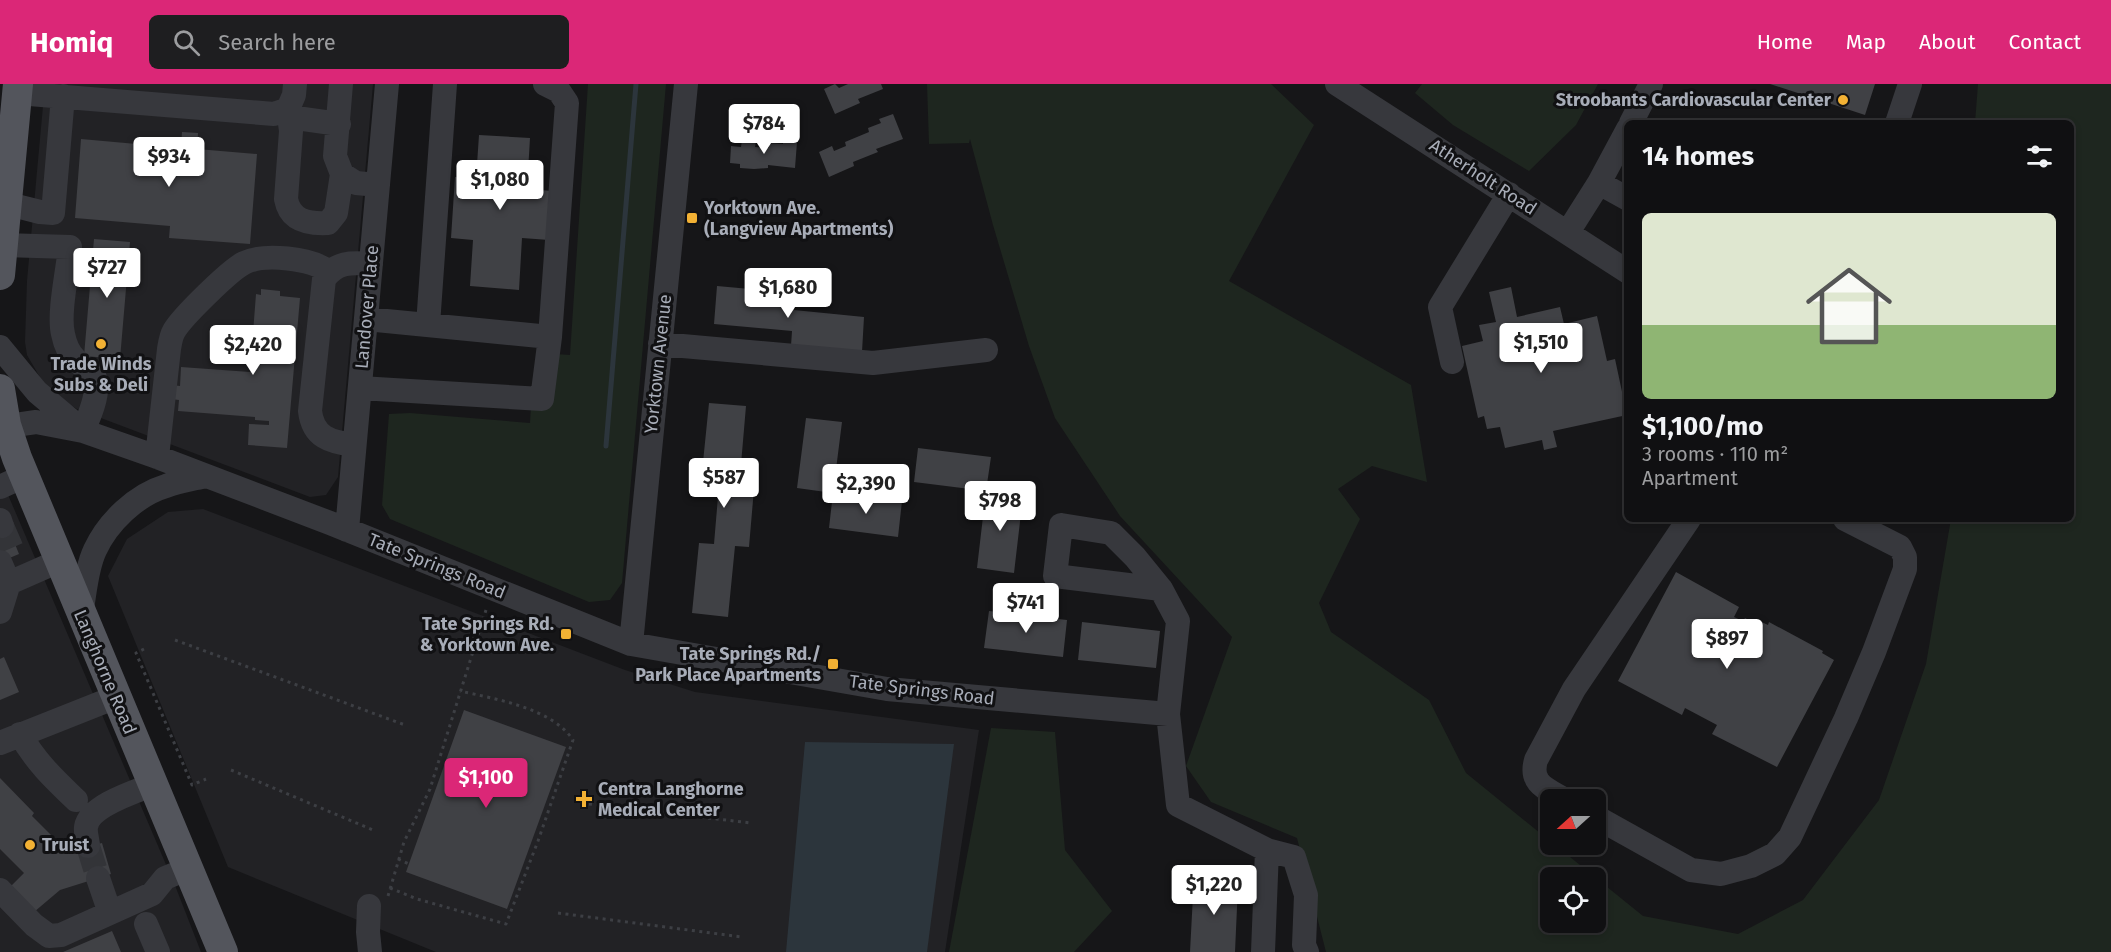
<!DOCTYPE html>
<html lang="en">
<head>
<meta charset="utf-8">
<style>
  body { margin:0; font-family:"Fira Sans",sans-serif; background:#1e1e20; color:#f1f3f6; height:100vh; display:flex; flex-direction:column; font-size:22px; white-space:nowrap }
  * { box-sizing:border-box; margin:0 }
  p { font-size:20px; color:#9c9d9f }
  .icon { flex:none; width:33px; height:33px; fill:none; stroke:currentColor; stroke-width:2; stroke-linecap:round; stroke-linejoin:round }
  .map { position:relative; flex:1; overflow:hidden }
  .drawer { position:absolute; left:1624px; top:36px; width:450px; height:402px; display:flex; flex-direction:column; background:#101012; border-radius:9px; box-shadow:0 3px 9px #0003,0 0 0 2px #303032 }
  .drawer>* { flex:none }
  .needle { width:39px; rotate:249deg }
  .fabs { position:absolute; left:1540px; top:705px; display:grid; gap:12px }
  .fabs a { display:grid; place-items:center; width:66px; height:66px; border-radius:9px; background:#101012; box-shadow:0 3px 9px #0003,0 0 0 2px #303032; font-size:30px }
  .price { position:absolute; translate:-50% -51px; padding:0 14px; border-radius:6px; background:#fff; color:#222; font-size:20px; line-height:39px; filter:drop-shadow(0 2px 3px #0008) }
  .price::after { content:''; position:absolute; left:50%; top:36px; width:18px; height:14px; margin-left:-9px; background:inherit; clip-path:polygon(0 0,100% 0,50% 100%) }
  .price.on { background:#db2777; color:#fff }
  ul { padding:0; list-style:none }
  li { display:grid; align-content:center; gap:12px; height:318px; padding:0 18px }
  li+li { border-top:2px solid #303032 }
  li span { display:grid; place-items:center; height:186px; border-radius:9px; color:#555 }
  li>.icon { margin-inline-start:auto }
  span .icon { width:108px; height:108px; fill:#fffc; stroke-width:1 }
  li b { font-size:26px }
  h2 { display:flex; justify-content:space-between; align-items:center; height:72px; padding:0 18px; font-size:26px }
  header { display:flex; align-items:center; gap:36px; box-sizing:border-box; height:84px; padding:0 30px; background:#db2777; color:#fff }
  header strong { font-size:28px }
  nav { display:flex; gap:33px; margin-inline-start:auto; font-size:21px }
  .search { width:420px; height:54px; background:#1e1e20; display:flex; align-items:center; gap:15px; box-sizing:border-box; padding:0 21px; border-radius:9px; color:#9c9d9f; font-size:22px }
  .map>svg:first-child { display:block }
  .built { fill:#222225 }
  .green { fill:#1e261f }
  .water { fill:#2c353c }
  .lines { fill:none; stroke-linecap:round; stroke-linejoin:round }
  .stream { stroke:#2c353c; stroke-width:5 }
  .building { fill:#404145 }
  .minor-tunnel { stroke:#333438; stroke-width:24; stroke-dasharray:24 12; stroke-linecap:butt }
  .path { stroke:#3d3f44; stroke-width:3; stroke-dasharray:3 4.5; stroke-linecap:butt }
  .minor { stroke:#37383d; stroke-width:24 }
  .major { stroke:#53555c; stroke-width:30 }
  .poi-dot { fill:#f2b134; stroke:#111113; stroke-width:2 }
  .labels { text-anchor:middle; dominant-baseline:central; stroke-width:6; stroke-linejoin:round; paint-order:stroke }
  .poi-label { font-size:18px; font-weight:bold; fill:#a8adb8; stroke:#111113; text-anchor:end }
  .street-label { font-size:18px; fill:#a8adb8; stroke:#111113 }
</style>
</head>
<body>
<header>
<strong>Homiq</strong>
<div class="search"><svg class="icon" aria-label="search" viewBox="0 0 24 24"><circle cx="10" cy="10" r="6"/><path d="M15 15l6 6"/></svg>Search here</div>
<nav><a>Home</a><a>Map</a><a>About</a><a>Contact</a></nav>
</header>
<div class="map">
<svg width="2111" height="868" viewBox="0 0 2111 868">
  <rect width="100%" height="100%" fill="#161618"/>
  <path class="built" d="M45 0H373L338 393 326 411 310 413 77 325 48 307 27 271 25 258 27 197Z
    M0 392 176 804 201 868H0Z
    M203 425 625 586 695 608 979 646 945 868H436L228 783 108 492 127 455 168 428Z"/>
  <path class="green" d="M588 0H666L622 499 610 516 589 518 390 435 382 421 389 330 410 329 530 339 531 322 555 270 570 271Z
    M927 0H1271L1314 41 1229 197 1411 301 1427 398 1372 382 1338 405 1360 435 1319 519 1331 548 1429 616 1466 689 1551 758V760L1555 761 1595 793 1551 794V838H1596V794L1643 832 1738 850 1803 816 1879 716 1926 580 1951 435H2072V39H1975L1978 0H2111V868H1326L1297 754 1211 718 1186 682 1232 553 1120 432 1055 334 1029 262 993 141 970 55 969 59 929 60Z
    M1422 0H1598L1576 41 1529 87 1453 41 1415 9Z
    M991 644 1055 648 1065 766 1112 827 1074 868H949Z"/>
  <path class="water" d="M805 658 954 660 927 868H786Z"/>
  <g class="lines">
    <path class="stream" d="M606 362 636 0"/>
  </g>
  <path class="building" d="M835 0 839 4 848 0H881L883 5 858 15 860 19 835 30 824 5Z
    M1770 0H1875L1865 31Z
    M893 30 903 55 876 65 878 68 853 78 854 82 829 93 819 68 832 62 834 67 846 62 845 58 869 48 868 44 881 39 879 35Z
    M182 48 198 49 197 65 257 70 250 160 169 154 170 142 75 134 81 55 181 64Z
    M479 51 530 54 527 105 553 107 549 156 522 154 519 206 470 202 473 156 451 154 455 93 476 95Z
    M742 56 756 57 755 63 769 64V59L783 60V56L797 58 795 84 768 81V84L754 85 740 84V80L730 79 731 62 741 63Z
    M94 155 130 158 120 275 84 272Z
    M717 202 795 209 794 226 864 233 862 268 791 262 792 247 714 240Z
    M1511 203 1517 233 1560 223 1564 240 1597 232 1607 277 1615 275 1627 331 1553 347 1557 363 1544 366 1542 356 1505 364 1500 343 1487 345 1484 332 1478 334 1462 262 1483 257 1479 241 1496 238 1489 208Z
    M261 205 280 207V212L300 214 287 364 248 361 249 340 269 341V337L255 336V333L178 327 179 316 171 315 172 301 180 302 181 283 250 288 256 210 261 211Z
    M709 319 746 322 740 392 755 393 749 463 735 462 728 533 692 529 699 459 714 460 720 389 702 388Z
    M806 334 842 338 833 409 797 404Z
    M918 364 991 373 986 407 914 398Z
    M986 407 1023 412 1014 489 977 484Z
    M833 409 902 417 898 453 829 444Z
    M7 440 19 470 0 478V442Z
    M1676 488 1739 523 1734 533 1743 537 1745 534 1755 539 1757 536 1768 541 1769 538 1823 567 1822 569 1834 576 1777 683 1712 650 1717 641 1685 624 1682 631 1618 597Z
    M989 527 1067 536 1063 573 984 564Z
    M1082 538 1160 547 1156 584 1078 576Z
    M4 573 19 608 0 616V575Z
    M464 626 566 663 507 825 406 788Z
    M0 694 34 729 32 732 68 768 102 759 111 790 60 806 34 828 9 804 24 789 0 765Z
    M1194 792 1220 793V800L1238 801 1235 868H1190Z
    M112 847 121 868H63Z"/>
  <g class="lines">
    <path class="minor-tunnel" d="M2 442 15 472
      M88 762 98 794"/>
    <path class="path" d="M175 556 405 641
      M144 565 136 569 192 701 206 695
      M231 686 373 746
      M589 720 751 739
      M398 775 409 780
      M390 804 417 815 506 840 538 757 573 656C552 624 495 615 460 607
      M388 812 404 758 430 705 486 526
      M558 829 742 853"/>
    <path class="minor" d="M341 0 335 72 342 90 356 99 378 101
      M1337 0 1628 188
      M17 9 274 30 288 25 294 11 295 0
      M288 25 291 47 286 115C290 137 308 140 328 139L336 129 342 90
      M289 33 339 40
      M1631 39 1651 0
      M1897 39 1910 0
      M1599 99 1628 115
      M0 118 40 128 53 129 63 12
      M1568 148 1599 99 1628 45
      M3 161 70 163C68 186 58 229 63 250 65 260 68 268 75 275 81 282 95 288 96 298 98 313 89 333 83 347
      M366 235 550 253 567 19 559 7 545 0
      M428 241 445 0
      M660 260 873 279 986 266
      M0 263 37 308 81 345
      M1452 278 1440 223 1509 110
      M360 304 542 315 550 253
      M0 343 36 338 83 347 157 373 330 439 631 560 887 605 1168 630
      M354 361C330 358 313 353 310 327L324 195C336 178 351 178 371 180
      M157 373 169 265C170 259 171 252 174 247 182 233 230 186 244 179 264 169 312 174 329 188
      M0 403 24 392
      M0 436 2 442
      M347 446 387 0
      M0 478 9 499 59 477
      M0 500 9 499 0 528
      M1161 505 1055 492 1061 441 1111 449 1135 473 1161 505 1178 537 1168 630 1178 721 1267 766 1294 773 1306 811 1304 861 1307 868
      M81 530C85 510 86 485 95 466 108 438 136 411 166 402 179 397 193 395 206 392
      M631 560 686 0
      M20 650C35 677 54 695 76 716
      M0 659 116 613
      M1565 716C1547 705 1529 700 1536 676L1574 605 1689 435
      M1596 733 1691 786 1721 790 1751 782 1775 770 1790 753 1846 634 1874 568 1905 485V473L1900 463 1845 435
      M88 762C88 757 85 749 86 743 89 722 134 708 152 701
      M98 794 110 829
      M0 806 34 841 49 852 61 851 152 810 165 794 187 785
      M369 822 368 848 370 868
      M146 840 158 868
      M1263 868 1267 766"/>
    <path class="major" d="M0 191 18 0
      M0 305 6 341 17 374 223 868"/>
  </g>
  <g class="poi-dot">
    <circle cx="1843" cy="16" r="6"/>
    <rect x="686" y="128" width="12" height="12" rx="3"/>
    <circle cx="101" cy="260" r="6"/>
    <rect x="560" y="544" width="12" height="12" rx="3"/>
    <rect x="827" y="574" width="12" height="12" rx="3"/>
    <path d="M581 706h6v6h6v6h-6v6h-6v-6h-6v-6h6z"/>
    <circle cx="30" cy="761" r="6"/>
  </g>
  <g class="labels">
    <g class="poi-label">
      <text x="1831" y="16">Stroobants Cardiovascular Center</text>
      <text x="704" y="124" text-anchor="start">Yorktown Ave.<tspan x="704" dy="21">(Langview Apartments)</tspan></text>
      <text x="101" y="280" text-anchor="middle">Trade Winds<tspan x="101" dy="21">Subs &amp; Deli</tspan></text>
      <text x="554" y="540">Tate Springs Rd.<tspan x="554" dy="21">&amp; Yorktown Ave.</tspan></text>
      <text x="821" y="570">Tate Springs Rd./<tspan x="821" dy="21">Park Place Apartments</tspan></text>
      <text x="598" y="705" text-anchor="start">Centra Langhorne<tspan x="598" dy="21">Medical Center</tspan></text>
      <text x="42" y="761" text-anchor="start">Truist</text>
    </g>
    <g class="street-label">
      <text transform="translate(1483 93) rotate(33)">Atherholt Road</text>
      <text transform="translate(367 223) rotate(-85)">Landover Place</text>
      <text transform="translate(658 280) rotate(-84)">Yorktown Avenue</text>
      <text transform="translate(437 482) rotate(22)">Tate Springs Road</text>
      <text transform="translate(105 588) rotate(67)">Langhorne Road</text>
      <text transform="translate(922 606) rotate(7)">Tate Springs Road</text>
    </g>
  </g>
</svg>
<div class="fabs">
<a><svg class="needle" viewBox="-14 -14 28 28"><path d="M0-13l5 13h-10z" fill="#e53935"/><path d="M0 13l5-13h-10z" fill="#9c9d9f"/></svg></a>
<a><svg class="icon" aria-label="locate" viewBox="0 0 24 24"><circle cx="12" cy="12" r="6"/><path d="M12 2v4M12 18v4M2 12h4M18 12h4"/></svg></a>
</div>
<b class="price" style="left:764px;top:71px">$784</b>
<b class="price" style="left:169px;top:104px">$934</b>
<b class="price" style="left:500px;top:127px">$1,080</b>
<b class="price" style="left:107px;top:215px">$727</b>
<b class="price" style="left:788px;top:235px">$1,680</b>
<b class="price" style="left:1541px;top:290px">$1,510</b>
<b class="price" style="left:253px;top:292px">$2,420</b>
<b class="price" style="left:724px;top:425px">$587</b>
<b class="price" style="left:866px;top:431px">$2,390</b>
<b class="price" style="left:1000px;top:448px">$798</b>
<b class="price" style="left:1026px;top:550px">$741</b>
<b class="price" style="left:1727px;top:586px">$897</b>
<b class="price on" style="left:486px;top:725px">$1,100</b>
<b class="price" style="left:1214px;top:832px">$1,220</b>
<section class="drawer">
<h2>14 homes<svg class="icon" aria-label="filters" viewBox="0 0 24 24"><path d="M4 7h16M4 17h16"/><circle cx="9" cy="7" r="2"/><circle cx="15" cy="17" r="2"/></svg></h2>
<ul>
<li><span style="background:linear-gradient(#dfe7d0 60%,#8fb573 0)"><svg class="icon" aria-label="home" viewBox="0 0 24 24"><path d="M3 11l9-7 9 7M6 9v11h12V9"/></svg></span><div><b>$1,100/mo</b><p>3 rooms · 110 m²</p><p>Apartment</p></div></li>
</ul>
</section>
</div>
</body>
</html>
